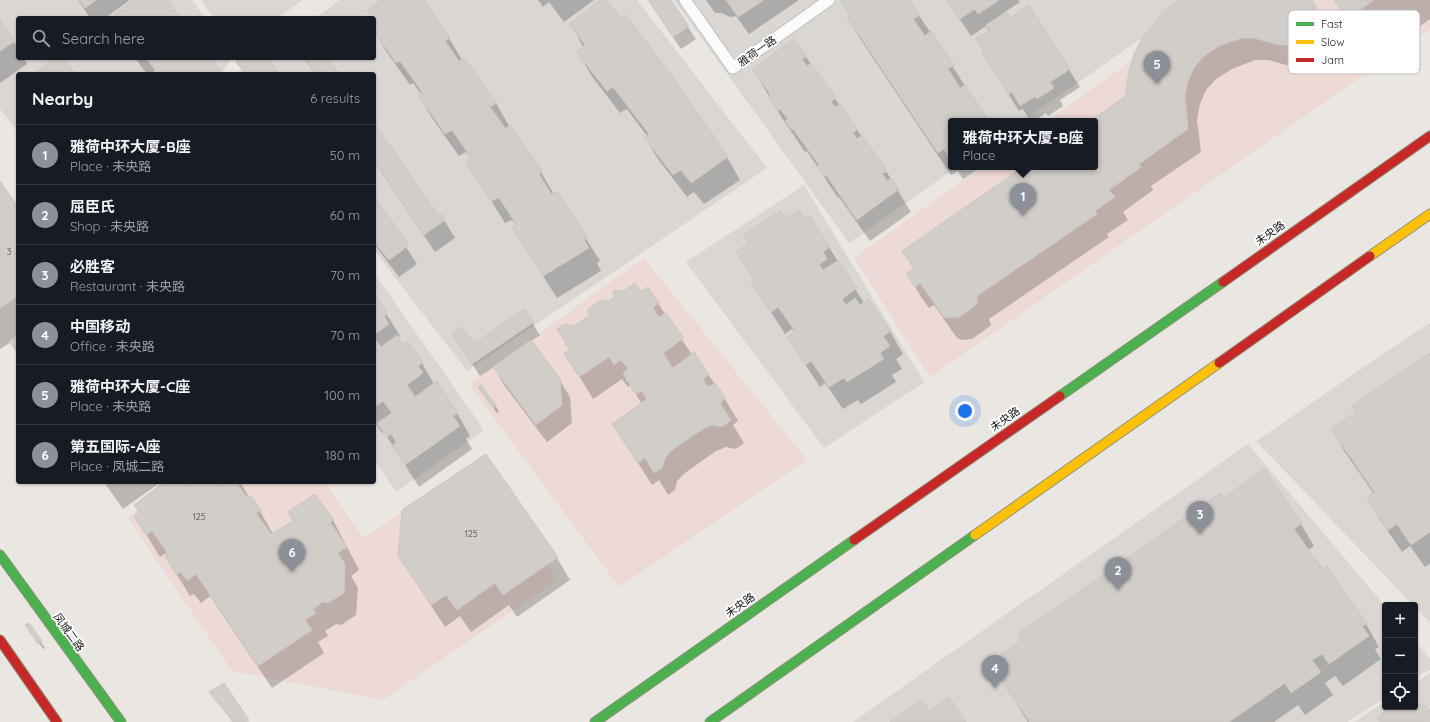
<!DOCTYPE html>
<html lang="en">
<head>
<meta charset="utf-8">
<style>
  body { margin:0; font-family:Quicksand,"Noto Sans SC",sans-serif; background:#242831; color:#f1f3f6 }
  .controls { position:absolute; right:12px; bottom:12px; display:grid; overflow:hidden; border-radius:4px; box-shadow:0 1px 3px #0004 }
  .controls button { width:36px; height:36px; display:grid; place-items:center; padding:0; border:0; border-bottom:1px solid #363941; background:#171b24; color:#f1f3f6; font:20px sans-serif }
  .you { position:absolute; left:965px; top:411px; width:14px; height:14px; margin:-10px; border:3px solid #fff; border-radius:50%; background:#1a73e8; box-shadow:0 0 0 6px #1a73e833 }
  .badge { display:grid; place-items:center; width:26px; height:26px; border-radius:50%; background:#8c9099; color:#fff; font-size:13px; font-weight:700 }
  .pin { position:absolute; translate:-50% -33px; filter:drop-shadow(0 1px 2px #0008) }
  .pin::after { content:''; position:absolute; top:21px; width:14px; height:12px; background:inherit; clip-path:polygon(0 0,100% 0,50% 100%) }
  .popup { position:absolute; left:948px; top:118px; width:150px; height:52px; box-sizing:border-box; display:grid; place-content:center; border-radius:4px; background:#171b24; filter:drop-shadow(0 1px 3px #0005); font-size:13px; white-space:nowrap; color:#9ea1a6 }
  .popup b { font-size:15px; color:#f1f3f6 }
  .popup::after { content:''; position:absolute; left:50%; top:100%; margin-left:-8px; border:8px solid transparent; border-top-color:#171b24 }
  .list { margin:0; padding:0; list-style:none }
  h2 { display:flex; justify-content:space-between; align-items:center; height:52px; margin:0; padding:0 16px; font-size:17px }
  h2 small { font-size:13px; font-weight:400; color:#9ea1a6 }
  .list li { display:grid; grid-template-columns:26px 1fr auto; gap:12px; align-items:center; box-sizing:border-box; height:60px; padding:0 16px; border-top:1px solid #363941 }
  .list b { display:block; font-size:15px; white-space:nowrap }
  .list p { margin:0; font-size:13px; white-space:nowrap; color:#9ea1a6 }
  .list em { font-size:13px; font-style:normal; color:#9ea1a6 }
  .icon { flex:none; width:22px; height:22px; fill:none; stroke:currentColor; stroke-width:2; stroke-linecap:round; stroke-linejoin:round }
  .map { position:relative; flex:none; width:1430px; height:722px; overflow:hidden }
  .search { position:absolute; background:#171b24; box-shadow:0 1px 3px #0004; left:16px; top:16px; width:360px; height:44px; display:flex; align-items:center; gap:10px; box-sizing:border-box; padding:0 14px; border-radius:4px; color:#9ea1a6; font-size:15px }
  .panel { position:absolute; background:#171b24; box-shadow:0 1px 3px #0004; left:16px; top:72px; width:360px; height:412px; border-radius:4px }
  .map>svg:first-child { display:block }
  .residential { fill:#d9d6d4 }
  .commercial { fill:#edd9d6 }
  .shadow { fill:#0003 }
  .building { fill:#d1cdc9; stroke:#cdc8c4 }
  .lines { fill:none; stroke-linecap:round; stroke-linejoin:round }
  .lane-casing { stroke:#c2c1bf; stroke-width:13 }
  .fast-casing { stroke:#92937a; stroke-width:11 }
  .slow-casing { stroke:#92937a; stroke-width:11 }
  .jam-casing { stroke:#92937a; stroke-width:11 }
  .lane { stroke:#fcfbfb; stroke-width:11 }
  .fast { stroke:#4caf50; stroke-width:9 }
  .slow { stroke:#ffc107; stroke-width:9 }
  .jam { stroke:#c62828; stroke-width:9 }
  .labels { text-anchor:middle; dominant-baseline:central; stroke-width:3.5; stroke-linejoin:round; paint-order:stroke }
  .number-label { font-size:9px; fill:#4a4848 }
  .street-label { font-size:11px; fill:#1b1b1b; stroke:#fff }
  .key { fill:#fff; stroke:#bbb; stroke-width:1 }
  .key-label { font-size:11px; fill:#1b1b1b }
</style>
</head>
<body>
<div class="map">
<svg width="1430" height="722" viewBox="0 0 1430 722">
  <rect width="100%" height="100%" fill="#eae7e2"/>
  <g class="residential">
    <polygon points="0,0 192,0 205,18 18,18 18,58 232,58 221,74 18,74 18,132 0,109"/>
    <polygon points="201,0 303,0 277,18 214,18"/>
    <polygon points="340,0 637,0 767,168 467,371 374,250 374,74 239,74 238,72 258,58 374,58 374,18 315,18"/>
    <polygon points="674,0 1196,0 1023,121 951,121 951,167 957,167 849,243"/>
    <polygon points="804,185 924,382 824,448 686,262"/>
    <polygon points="374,273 484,430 396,492 374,460"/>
    <polygon points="1430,322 1430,623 1415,607 1415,605 1413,605 1256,441"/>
    <polygon points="1248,444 1385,606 1385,698 1347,722 853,722"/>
    <polygon points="1415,641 1430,659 1430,669 1415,678"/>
    <polygon points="1430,673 1430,722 1354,722 1385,702 1385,707 1415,707 1415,683"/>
  </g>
  <g class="commercial">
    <polygon points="1217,0 1430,0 1430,29 930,377 854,258 982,167 1095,167 1095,121 1047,121"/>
    <polygon points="644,258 807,460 619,587 469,384"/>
    <polygon points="480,461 557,580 383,700 232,671 128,518 178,482 325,482 363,538"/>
  </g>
  <g class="shadow">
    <polygon points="78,0 130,0 105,18 90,18"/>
    <polygon points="383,0 422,0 449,38 462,60 496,103 509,126 504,129 539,169 554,194 557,192 600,261 597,263 601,271 557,298 513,228 516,225 512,220 505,223 467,162 471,159 466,152 459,156 432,118 419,95 421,94 413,83 410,85 386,51 374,30 377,25 374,20"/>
    <polygon points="538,0 594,0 564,22 549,2 543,7"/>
    <polygon points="602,0 606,0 727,157 740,180 704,204 694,192 687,197 658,159 645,137 647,136 627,109 620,113 591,75 578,53 584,48 571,25"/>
    <polygon points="648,0 670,0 696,39 681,49"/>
    <polygon points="706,0 799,0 749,34 736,16 730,17 722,13 715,13"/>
    <polygon points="843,0 909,0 988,121 951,121 951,167 981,167 963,179 958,171 951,175 861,40 848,18 850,16 841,1"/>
    <polygon points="947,0 1019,0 1020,2 1005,12 1010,19 1029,7 1080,87 1060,100 1063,106 1048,116 1046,113 1034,121 1030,121 1023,109 1019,111 994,71 985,52 989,31 986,26 971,36"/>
    <polygon points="1180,0 1311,0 1339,46 1337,56 1312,72 1306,68 1293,67 1268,60 1255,60 1232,69 1216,79 1206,90 1200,104 1197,120 1201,152 1151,186 1153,190 1123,212 1128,220 1107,234 1109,237 989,319 991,325 989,327 972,339 962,340 957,338 934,305 929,308 921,297 908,274 914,270 903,251 1025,167 1095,167 1095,121 1091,121 1126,97"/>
    <polygon points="1335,0 1430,0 1430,19 1419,27 1412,15 1398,25 1393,18 1360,40"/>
    <polygon points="0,21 18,48 18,58 24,58 27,64 0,83"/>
    <polygon points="806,57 886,171 911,212 870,241 839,197 838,198 832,189 807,151 805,152 782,118 753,69"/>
    <polygon points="135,58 210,58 222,74 147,74"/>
    <polygon points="304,58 327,58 338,74 315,74"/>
    <polygon points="374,125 438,217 441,215 455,238 435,252 374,161"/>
    <polygon points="0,183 18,209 18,354 11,342 0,349"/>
    <polygon points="374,198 417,264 399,277 374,244"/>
    <polygon points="786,220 804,220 829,247 864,303 890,331 903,354 896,359 902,369 892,375 896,382 861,404 858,400 843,409 825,383 820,387 788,338 795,332 792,329 785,334 753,284 755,282 738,252"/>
    <polygon points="648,288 692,355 694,354 725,399 738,421 733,425 744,443 736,449 726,447 716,451 685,473 677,481 675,490 668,495 659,480 652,485 613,424 642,404 630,385 628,387 622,379 593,399 566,354 570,351 558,330 574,327 608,303 641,293"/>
    <polygon points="374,294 400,336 397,338 422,363 434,384 456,411 470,436 466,439 472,449 419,487 384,432 382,433 374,421"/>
    <polygon points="524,310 540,335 531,341 559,379 570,397 572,423 547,442 504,385 494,367 480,376 453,334 473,345"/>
    <polygon points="1430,354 1430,563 1425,567 1410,546 1402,552 1381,521 1368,499 1374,494 1345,452 1332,429 1357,412"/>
    <polygon points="481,386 496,406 499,412 497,413 482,393 479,387"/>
    <polygon points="104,482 161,482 123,509"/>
    <polygon points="164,482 240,482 248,495 245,497 260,511 273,534 294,521 315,496 333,520 359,570 351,576 358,588 356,615 341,625 336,624 325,631 328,636 318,642 324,653 272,688 210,596 201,603 194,594 190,596 166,557 168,556 166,553 160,557 138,521 140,513"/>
    <polygon points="1223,499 1301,524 1314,546 1308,550 1366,624 1379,647 1375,649 1381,659 1343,686 1335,676 1325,683 1333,695 1305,715 1298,705 1274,722 1028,722 994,668"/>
    <polygon points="399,556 557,558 570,580 517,617 509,605 471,632 460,616 445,627"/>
    <polygon points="29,624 45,648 43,649 30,631"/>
  </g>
  <g class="building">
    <polygon points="79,0 96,0 85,8"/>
    <polygon points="134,0 167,0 181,18 116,18 114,15"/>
    <polygon points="381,0 424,0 450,37 445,41 459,61 464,58 497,103 490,107 506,129 511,126 540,168 542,172 539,174 551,194 558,192 588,238 584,240 589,248 543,276 512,228 516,224 499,198 491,201 466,162 471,158 452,130 445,134 418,95 422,92 400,61 396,63 374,31 374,27 377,24 367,10"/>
    <polygon points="600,0 607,0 621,19 626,15 678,84 728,157 691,183 681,170 673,175 644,137 649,134 613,87 607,91 576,52 585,45 569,24"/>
    <polygon points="648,0 671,0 689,26 673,37"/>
    <polygon points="726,0 764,0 738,17"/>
    <polygon points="841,0 910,0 920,15 913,19 925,36 931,31 954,65 948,69 960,88 965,85 987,118 984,120 984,121 951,121 951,156 949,157 944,149 938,153 847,17 850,15 840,1"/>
    <polygon points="947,0 998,0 998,1 978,14 975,9 960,19"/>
    <polygon points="1178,0 1312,0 1326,23 1324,33 1299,50 1292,45 1279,45 1254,38 1242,38 1219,46 1203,57 1194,68 1188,81 1185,96 1188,129 1139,164 1103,112 1125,96 1129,71 1134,54 1142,38 1164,12"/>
    <polygon points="1334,0 1374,0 1346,19"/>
    <polygon points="1029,5 1070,69 1050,82 1054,88 1037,99 1036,96 1020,106 1012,92 1008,94 982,53 984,51 976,38 990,30 986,25 1006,12 1010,18"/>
    <polygon points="0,20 15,41 0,51"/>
    <polygon points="794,39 807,56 802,59 807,66 811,63 836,98 831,102 835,107 840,104 858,129 853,133 857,139 862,135 887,171 882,174 887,181 891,178 899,189 857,220 826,175 824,177 817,166 819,165 793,129 792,130 785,121 788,119 780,109 778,111 768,96 770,94 752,69"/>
    <polygon points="55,58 64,58 75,74 33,74"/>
    <polygon points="146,58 211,58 223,74 151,74 155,70"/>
    <polygon points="240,58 268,58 280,74 246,74 236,62"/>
    <polygon points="305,58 328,58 339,74 316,74"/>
    <polygon points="1103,112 1141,167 1109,190 1115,197 1095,211 1097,214 977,296 978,302 976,305 959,317 948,318 943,316 920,283 915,287 906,274 914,268 902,251 1023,167 1095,167 1095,121 1090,121"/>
    <polygon points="374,123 439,216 441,214 445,220 424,235 374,160"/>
    <polygon points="0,181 18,207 18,296 0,308"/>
    <polygon points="374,196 408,244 408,246 389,260 374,242"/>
    <polygon points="799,210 804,219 810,216 830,247 823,252 827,259 819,265 823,270 839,260 857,288 842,299 846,305 855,298 860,305 868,299 891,331 883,336 890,346 880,353 884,359 847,382 844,378 829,387 811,361 806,365 787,338 795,331 778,307 771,312 751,284 755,280 736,252 748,243 743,236 775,214 780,211 786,218"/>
    <polygon points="635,283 641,291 648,287 659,303 653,308 659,317 666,313 684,338 663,353 673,368 694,352 709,375 703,379 708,387 715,383 726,398 720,403 731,420 722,427 712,425 703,429 672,450 665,458 662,468 654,473 645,458 638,463 612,424 647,399 642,391 636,394 627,381 623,373 628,369 621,360 614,365 609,357 579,377 564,354 570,350 557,329 565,324 574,326 590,315 587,310 601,300 608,301 615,297 612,292 615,290 624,291"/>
    <polygon points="374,293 388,313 384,316 389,324 374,335"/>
    <polygon points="524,309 534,322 472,364 452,333 462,327 474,344"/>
    <polygon points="18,335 18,354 9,341"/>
    <polygon points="397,335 403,344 408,342 423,362 418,366 423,373 407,385 415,397 437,381 458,413 453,416 460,426 405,465 392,446 396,442 391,434 387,437 377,423 392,413 383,401 374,407 374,337 381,347"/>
    <polygon points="531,340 560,379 562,405 536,425 493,367"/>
    <polygon points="1430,353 1430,532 1411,545 1397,524 1388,530 1367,498 1375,493 1331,429 1356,412 1352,406"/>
    <polygon points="481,385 496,405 493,408 478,387"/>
    <polygon points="486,454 558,557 503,595 495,583 457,610 446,595 431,605 398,556 402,510"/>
    <polygon points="1265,469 1302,523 1294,529 1322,569 1327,566 1367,624 1362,626 1369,636 1329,664 1322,654 1312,660 1321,672 1291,693 1285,683 1229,722 1030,722 992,668 1005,659 1001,654 1022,640 1018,634 1220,493 1223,498"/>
    <polygon points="164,482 236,482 247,498 251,496 261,510 256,513 271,534 293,521 288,512 315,494 334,520 330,522 347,547 338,553 345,564 344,593 328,603 323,602 313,609 316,613 305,620 312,630 258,666 196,574 187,581 181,572 176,575 165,556 168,554 152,531 146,535 134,516 139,513 134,505"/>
    <polygon points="193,482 219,482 247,523 188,563 152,510"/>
    <polygon points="303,528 338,579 281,617 246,566"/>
    <polygon points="29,623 42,641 38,644 25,625"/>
    <polygon points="224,683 249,720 246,722 233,722 209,692"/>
    <polygon points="949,697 966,722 890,722 922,700 929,711"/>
    <polygon points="1415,700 1419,706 1423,703 1430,712 1430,722 1380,722 1377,717 1391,707 1415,707"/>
  </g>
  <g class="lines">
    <g class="lane-casing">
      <polyline id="lane" points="685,0 733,68 829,0"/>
    </g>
    <g class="fast-casing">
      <g id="fast">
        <polyline points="1060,396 1223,282"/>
        <polyline points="0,555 121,722"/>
        <polyline points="595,722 854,540"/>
        <polyline points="710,722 975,535"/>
      </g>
    </g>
    <g class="slow-casing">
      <g id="slow">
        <polyline points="1370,256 1430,214"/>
        <polyline points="975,535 1219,363"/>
      </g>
    </g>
    <g class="jam-casing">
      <g id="jam">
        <polyline points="1223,282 1430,136"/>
        <polyline points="1219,363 1370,256"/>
        <polyline points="854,540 1060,396"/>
        <polyline points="0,640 57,722"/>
      </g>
    </g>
    <use href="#lane" class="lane"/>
    <use href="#fast" class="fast"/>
    <use href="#slow" class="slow"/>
    <use href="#jam" class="jam"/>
  </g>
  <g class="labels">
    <g class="number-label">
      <text x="9" y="251">3</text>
      <text x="199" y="516">125</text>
      <text x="471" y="533">125</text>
    </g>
    <g class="street-label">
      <text transform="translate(757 51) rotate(-35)">雅荷一路</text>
      <text transform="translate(1270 233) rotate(-35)">未央路</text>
      <text transform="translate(1005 419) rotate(-35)">未央路</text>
      <text transform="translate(740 605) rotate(-35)">未央路</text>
      <text transform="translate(69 632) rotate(54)">凤城二路</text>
    </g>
  </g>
  <rect x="1288" y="10" width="132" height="64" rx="6" class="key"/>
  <rect x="1296" y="22" width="18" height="4" fill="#4caf50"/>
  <rect x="1296" y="40" width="18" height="4" fill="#ffc107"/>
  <rect x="1296" y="58" width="18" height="4" fill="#c62828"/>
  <g class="key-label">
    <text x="1321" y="28">Fast</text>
    <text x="1321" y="46">Slow</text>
    <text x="1321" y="64">Jam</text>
  </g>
</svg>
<div class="controls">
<button>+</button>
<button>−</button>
<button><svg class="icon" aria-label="locate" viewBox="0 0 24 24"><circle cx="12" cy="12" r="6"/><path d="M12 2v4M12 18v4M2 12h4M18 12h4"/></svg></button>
</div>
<div class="you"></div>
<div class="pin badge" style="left:1023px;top:216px">1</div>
<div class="popup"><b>雅荷中环大厦-B座</b>Place</div>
<div class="pin badge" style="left:1118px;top:590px">2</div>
<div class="pin badge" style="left:1200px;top:534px">3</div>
<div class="pin badge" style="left:995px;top:688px">4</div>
<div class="pin badge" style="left:1157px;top:84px">5</div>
<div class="pin badge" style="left:292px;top:572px">6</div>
<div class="search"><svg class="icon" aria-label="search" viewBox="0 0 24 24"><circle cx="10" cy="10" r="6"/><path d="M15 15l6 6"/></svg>Search here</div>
<section class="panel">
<h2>Nearby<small>6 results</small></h2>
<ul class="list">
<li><span class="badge">1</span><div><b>雅荷中环大厦-B座</b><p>Place · 未央路</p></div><em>50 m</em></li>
<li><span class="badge">2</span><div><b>屈臣氏</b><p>Shop · 未央路</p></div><em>60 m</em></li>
<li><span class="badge">3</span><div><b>必胜客</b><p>Restaurant · 未央路</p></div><em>70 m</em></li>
<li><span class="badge">4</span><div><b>中国移动</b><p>Office · 未央路</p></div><em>70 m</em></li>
<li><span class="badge">5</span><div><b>雅荷中环大厦-C座</b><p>Place · 未央路</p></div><em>100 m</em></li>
<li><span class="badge">6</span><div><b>第五国际-A座</b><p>Place · 凤城二路</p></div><em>180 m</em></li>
</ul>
</section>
</div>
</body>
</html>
